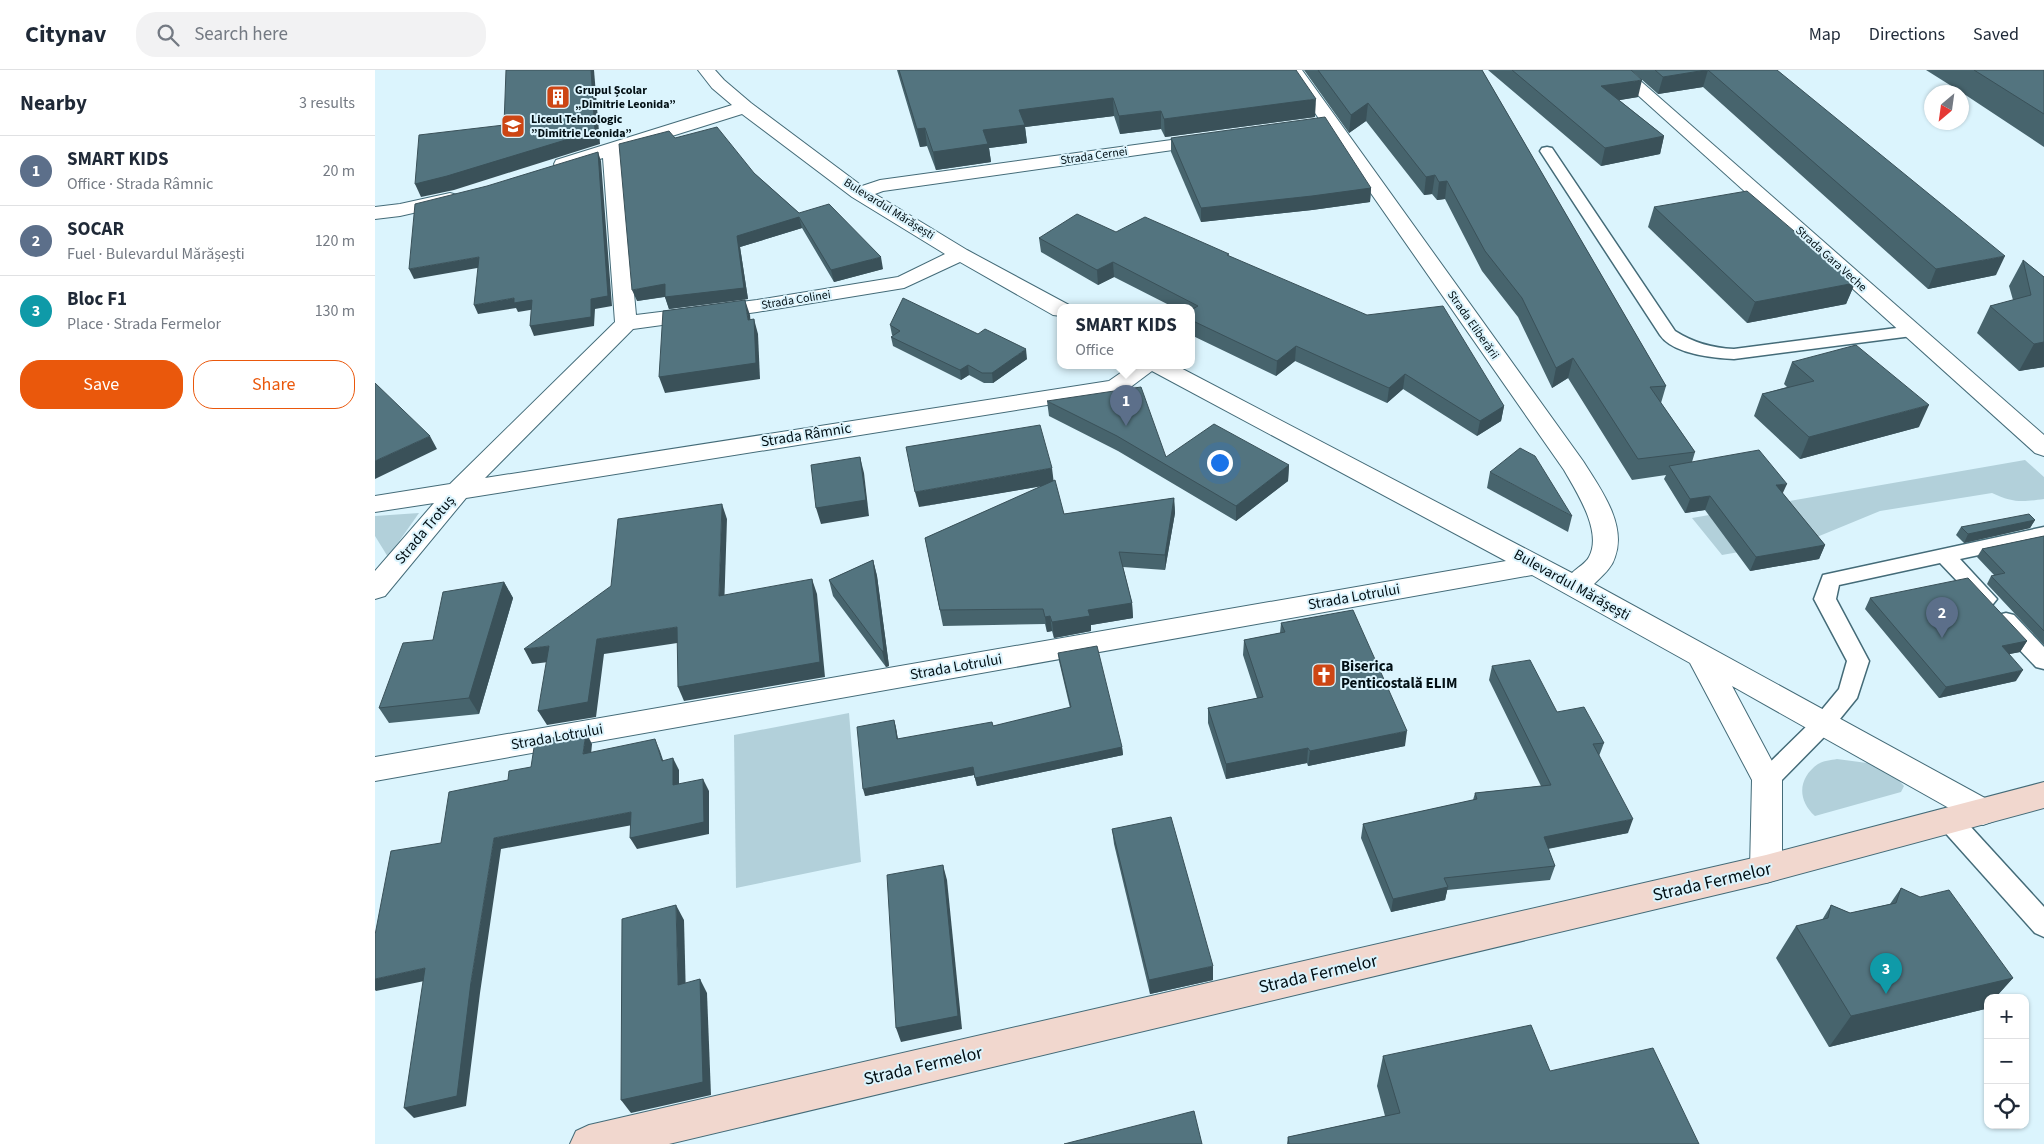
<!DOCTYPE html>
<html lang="en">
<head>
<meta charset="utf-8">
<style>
  body { margin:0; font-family:"Source Sans 3",sans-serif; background:#f2f2f3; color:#1f2937 }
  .controls { position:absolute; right:15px; bottom:15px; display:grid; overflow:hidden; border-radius:10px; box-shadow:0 1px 4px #0004 }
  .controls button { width:45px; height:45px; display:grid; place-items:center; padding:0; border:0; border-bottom:1px solid #e0e1e3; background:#fff; color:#1f2937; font:25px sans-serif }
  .compass { position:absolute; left:1549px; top:15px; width:45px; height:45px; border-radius:50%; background:#fff; box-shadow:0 1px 4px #0004; rotate:209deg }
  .you { position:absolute; left:844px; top:392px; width:18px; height:18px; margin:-12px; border:4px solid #fff; border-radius:50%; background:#1a73e8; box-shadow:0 0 0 8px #1a73e833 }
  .badge { display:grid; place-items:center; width:32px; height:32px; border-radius:50%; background:#ea580c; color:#fff; font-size:16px; font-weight:700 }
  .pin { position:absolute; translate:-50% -41px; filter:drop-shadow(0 1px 2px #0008) }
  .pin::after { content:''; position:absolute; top:26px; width:18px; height:15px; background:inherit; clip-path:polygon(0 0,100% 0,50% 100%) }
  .popup { position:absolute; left:682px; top:234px; width:138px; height:65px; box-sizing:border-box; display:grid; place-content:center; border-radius:10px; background:#fff; filter:drop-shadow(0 1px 4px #0005); font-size:16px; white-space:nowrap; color:#747a83 }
  .popup b { font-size:19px; color:#1f2937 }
  .popup::after { content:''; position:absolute; left:50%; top:100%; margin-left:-10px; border:10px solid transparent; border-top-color:#fff }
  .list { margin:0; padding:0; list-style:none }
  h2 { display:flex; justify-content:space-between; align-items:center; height:65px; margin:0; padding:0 20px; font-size:21px }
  h2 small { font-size:16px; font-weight:400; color:#747a83 }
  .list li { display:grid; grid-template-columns:32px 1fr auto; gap:15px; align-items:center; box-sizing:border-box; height:70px; padding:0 20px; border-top:1px solid #e0e1e3 }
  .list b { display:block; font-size:19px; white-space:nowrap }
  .list p { margin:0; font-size:16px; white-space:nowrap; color:#747a83 }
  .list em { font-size:16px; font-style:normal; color:#747a83 }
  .actions { display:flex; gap:10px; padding:15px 20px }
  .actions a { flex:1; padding:11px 0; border:1px solid #ea580c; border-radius:20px; text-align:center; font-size:18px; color:#ea580c }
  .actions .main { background:#ea580c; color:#fff }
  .icon { flex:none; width:28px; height:28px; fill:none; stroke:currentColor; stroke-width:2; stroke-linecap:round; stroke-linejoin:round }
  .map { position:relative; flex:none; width:1669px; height:1074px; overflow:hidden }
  header { display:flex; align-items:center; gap:30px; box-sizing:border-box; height:70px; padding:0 25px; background:#fff; border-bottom:1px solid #e0e1e3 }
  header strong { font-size:24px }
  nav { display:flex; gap:28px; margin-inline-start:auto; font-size:18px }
  .search { width:350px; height:45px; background:#f2f2f3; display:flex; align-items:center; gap:12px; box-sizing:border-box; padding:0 18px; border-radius:20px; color:#747a83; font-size:19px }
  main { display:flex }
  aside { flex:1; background:#fff }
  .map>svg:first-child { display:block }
  .green { fill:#b2d0da }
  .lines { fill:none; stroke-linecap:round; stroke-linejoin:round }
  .lane-casing { stroke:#446b78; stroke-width:3 }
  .street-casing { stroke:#446b78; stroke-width:2 }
  .secondary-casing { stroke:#446b78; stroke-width:2 }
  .lane { fill:#fff; fill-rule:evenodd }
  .street { fill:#fff; fill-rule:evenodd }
  .secondary { fill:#f1d7ce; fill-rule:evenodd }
  .wall { fill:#47646d }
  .shaded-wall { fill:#3a5159 }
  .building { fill:#53747f; stroke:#3a5159 }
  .labels { text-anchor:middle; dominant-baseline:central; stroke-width:4; stroke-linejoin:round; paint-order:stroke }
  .far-poi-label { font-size:12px; font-weight:bold; fill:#020f14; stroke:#dbf4fd; text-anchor:start }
  .far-street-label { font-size:12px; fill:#020f14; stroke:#dbf4fd }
  .street-label { font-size:15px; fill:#020f14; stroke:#dbf4fd }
  .poi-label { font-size:15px; font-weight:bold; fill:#020f14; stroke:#dbf4fd; text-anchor:start }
  .near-street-label { font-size:18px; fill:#020f14; stroke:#dbf4fd }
</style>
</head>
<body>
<header>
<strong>Citynav</strong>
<div class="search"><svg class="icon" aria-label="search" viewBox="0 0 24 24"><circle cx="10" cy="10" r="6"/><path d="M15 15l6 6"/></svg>Search here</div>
<nav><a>Map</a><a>Directions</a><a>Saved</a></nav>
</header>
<main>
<aside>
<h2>Nearby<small>3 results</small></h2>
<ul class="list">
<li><span class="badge" style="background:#5c6f8a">1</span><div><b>SMART KIDS</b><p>Office · Strada Râmnic</p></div><em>20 m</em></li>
<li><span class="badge" style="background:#5c6f8a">2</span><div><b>SOCAR</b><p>Fuel · Bulevardul Mărășești</p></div><em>120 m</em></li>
<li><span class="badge" style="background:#0f9aa8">3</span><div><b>Bloc F1</b><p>Place · Strada Fermelor</p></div><em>130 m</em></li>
</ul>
<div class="actions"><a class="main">Save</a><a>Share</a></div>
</aside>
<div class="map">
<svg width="1669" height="1074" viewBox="0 0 1669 1074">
  <rect width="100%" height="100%" fill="#dbf4fd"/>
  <g class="green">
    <path d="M1650,390L1669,407V429C1647,432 1638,433 1617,423L1505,441L1437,469L1347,485L1317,448Z"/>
    <polygon points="44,443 13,487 0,466 0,446"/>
    <polygon points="474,643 486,792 361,818 359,665"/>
    <path d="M1462,689L1492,693L1516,702L1529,716L1526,722L1440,746C1422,730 1423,708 1443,694C1448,691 1456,690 1462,689Z"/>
  </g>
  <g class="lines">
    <g class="lane-casing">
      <g id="lane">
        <path d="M1172,77L1177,78L1300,261C1319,273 1337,278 1359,279L1537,256L1543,257L1546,261L1543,265L1537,266L1359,289C1338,288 1298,284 1285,265L1165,81L1167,78Z"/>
        <polygon points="1669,457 1669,471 1585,489 1622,529 1618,534 1611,537 1604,534 1565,493 1464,515 1461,529 1494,591 1482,628 1456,660 1400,717 1392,720 1384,717 1380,710 1384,703 1440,648 1464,619 1472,591 1439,529 1448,505"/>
        <polygon points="1631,543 1639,545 1669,577 1669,599 1661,597 1623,557 1620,551 1623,545"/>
        <polygon points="1575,741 1584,744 1669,837 1669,867 1660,863 1566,758 1563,751 1566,744"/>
      </g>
    </g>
    <g class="street-casing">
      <g id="street">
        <path d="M323,0H340L349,10L376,33L487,116L505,110L833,65L839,66L842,70L839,74L833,75L508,121L500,124L592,180L694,235L695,237H686V246L678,245L585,192L529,218L382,242L258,259L110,408L734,311L757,295H800L1197,503C1202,498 1211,493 1214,487C1228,462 1201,421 1189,400L910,0H927L1208,391C1225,418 1252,454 1240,487C1237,498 1227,506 1219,514L1619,733L1624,742L1619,751L1608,755L1597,751L1357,616L1407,710V799L1403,809L1391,813L1379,809L1375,799L1377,710L1315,593L1157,505L0,711V687L1131,491L777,301L749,322L741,324L91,428L10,526L0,529V501L59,433L0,442V426L75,414L240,252L228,88L188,100L181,98L179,94L181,90L357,35L337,18ZM367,44L477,127L570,184L523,207L382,230L261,245L246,82Z"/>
        <polygon points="1235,0 1253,0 1669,365 1669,386 1660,383"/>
        <polygon points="75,123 82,125 85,129 82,133 25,146 0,149 0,137 25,134"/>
      </g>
    </g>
    <g class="secondary-casing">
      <polygon id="secondary" points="1669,712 1669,738 1391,813 294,1074 195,1074 201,1061 214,1055 1391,785"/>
    </g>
    <use href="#lane" class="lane"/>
    <use href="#street" class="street"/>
    <use href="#secondary" class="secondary"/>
  </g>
  <g class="wall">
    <polygon points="522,0 921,0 940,47 790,67 786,59 745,64 739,46 650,57 652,73 614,78 616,92 561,100 552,76 545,77"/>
    <polygon points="929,0 1107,0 1291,316 1286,333 1320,382 1317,392 1408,424 1450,475 1444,489 1375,501 1330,440 1310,443 1289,409 1291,405 1257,410 1193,308 1177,318 1143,247 1107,201 1070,129 1062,130 1057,124 1049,125 991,51 974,63"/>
    <polygon points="1113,0 1256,0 1263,27 1244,30 1289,66 1285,84 1226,96"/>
    <polygon points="1256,0 1402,0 1621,205 1553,219 1328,17 1283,24"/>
    <polygon points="1551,0 1669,0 1669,77 1586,22"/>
    <polygon points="300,68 379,103 424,143 508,199 459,212 427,158 365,177 373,229 294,239 290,227 262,231"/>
    <polygon points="796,68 996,118 995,132 937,140 826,152 796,82"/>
    <polygon points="1279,137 1480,213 1471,234 1372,253 1273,157"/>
    <polygon points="741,162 854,186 1129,336 1126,351 1102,366 1028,319 1012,333 920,291 901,306 816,265 816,237 798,237 739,207 723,215 666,182 664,168"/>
    <polygon points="1648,190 1669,207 1669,297 1644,301 1602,263 1615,236 1638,230 1634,216"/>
    <polygon points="515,255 652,289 618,313 609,313 594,305 586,310 518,276 516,267 518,266 517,265"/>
    <polygon points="1417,292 1544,357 1425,389 1379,346 1387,324 1412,317 1409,314"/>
    <polygon points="672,331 791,387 914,395 913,411 861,451 743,381 674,346"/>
    <polygon points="1115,402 1197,446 1193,462 1112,418"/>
    <polygon points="678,411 689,444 799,428 800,443 790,500 748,497 757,533 758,548 716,555 716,561 679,568 677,561 672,562 670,554 568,556 550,468 667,416 544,437"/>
    <polygon points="1660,450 1655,458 1589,473 1581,465 1586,457"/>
    <polygon points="1669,466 1669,575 1612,514 1616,506 1619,505 1602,487 1607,479"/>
    <polygon points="498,490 502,506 514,596 511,597 458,526 454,510"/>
    <polygon points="129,512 138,528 104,644 14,653 4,638 58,570"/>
    <polygon points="1495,528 1652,571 1645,582 1634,584 1641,611 1564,628 1490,539"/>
    <polygon points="906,553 1030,676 933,696 932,693 851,709 833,653 833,638 882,628 868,585 869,570 905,563"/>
    <polygon points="683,583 747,677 748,685 602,716 599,705 490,726 519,650 521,658 523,669 618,656 695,638 684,591"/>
    <polygon points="1117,596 1182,642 1229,673 1224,686 1253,763 1173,779 1180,796 1175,810 1072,820 1070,830 1016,842 986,768 988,754 1098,730 1100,723 1166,716 1114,610"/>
    <polygon points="737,759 838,910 775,924 739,774"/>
    <polygon points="1526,818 1638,908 1620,928 1613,928 1613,937 1610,939 1454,977 1401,888 1421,856 1447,850 1456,835 1475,843 1515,834"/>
    <polygon points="1008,986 1175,1001 1324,1074 912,1074 913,1067 1010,1046 1002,1016"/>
  </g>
  <g class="shaded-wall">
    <polygon points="216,0 219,0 225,74 79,120 46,127 40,114"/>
    <polygon points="1333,0 1328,17 1283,24 1288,7"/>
    <polygon points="1267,10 1263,27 1222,34 1226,16"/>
    <polygon points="738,28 739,46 650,57 652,73 614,78 616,92 561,100 558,82 608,60 644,40"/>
    <polygon points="941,29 940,47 790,67 789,49"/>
    <polygon points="993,33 991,51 974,63 976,45"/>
    <polygon points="786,41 786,59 745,64 744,46"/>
    <polygon points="550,58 552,76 545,77 542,59"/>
    <polygon points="1289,66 1285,84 1226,96 1230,78"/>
    <polygon points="223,82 226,91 237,236 220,239 219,256 159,266 155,256 216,229"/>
    <polygon points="1060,105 1057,124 1049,125 1051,107"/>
    <polygon points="1072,111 1070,129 1062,130 1064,112"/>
    <polygon points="996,118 995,132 937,140 826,152 826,138"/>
    <polygon points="424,147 427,158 365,177 373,229 294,239 290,227 362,166"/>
    <polygon points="1630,186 1621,205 1553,219 1561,199"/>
    <polygon points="104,187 108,197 39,209 34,199"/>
    <polygon points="506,187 508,199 459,212 456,200"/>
    <polygon points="738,192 739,207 723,215 722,200"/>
    <polygon points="1480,213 1471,234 1372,253 1380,232"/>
    <polygon points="290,214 294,226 262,231 257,220"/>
    <polygon points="139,228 157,230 161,239 143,242 141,238 103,244 99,235"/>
    <polygon points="370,230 375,245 377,265 373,250"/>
    <polygon points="379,249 383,264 385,309 290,323 284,307"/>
    <polygon points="1669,272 1669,297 1644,301 1659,274"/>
    <polygon points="921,276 920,291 901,306 902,291"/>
    <polygon points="651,279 652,289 618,313 617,303"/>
    <polygon points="1198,288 1193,308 1177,318 1181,298"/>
    <polygon points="593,295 594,305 586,310 585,300"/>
    <polygon points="1030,304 1028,319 1012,333 1014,318"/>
    <polygon points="1554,335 1544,357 1425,389 1434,367"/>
    <polygon points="1129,336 1126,351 1102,366 1105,351"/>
    <polygon points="55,366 62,379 0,409 0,391"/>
    <polygon points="485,387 489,403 494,446 446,454 441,438"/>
    <polygon points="914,395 913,411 861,451 861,436"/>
    <polygon points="677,398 679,414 544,437 540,422"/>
    <polygon points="1412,414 1406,427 1401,415"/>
    <polygon points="1335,426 1330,440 1310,443 1315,429"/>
    <polygon points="799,428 800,443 790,500 790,485"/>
    <polygon points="347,434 352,449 349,541 344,526"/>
    <polygon points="1660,450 1655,458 1589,473 1593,464"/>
    <polygon points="1450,475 1444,489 1375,501 1381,487"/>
    <polygon points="498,490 502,506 514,596 511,597 507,581"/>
    <polygon points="437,509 442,524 450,607 309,631 303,617"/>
    <polygon points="129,512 138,528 104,644 94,628"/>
    <polygon points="757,533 758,548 716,555 716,561 679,568 677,552 713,540"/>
    <polygon points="675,546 677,561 672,562 670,547"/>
    <polygon points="302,557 309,572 229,584 221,647 172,655 163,641 222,569"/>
    <polygon points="1652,571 1645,582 1620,587 1627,576"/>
    <polygon points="174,576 182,591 157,594 149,579"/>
    <polygon points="1648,600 1641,611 1564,628 1571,617"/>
    <polygon points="519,650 521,658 524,677 522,669"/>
    <polygon points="1032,661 1030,676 933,696 935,681"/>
    <polygon points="211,662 217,674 215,696 208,684"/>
    <polygon points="280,669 285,681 292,702 287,691"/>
    <polygon points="747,677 748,685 602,716 600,708"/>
    <polygon points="933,678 932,693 851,709 851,694"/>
    <polygon points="298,688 304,700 304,726 298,715"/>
    <polygon points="598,697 599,705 490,726 488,719"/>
    <polygon points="328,709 334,721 334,764 262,779 255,768"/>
    <polygon points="256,742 263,754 126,779 105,923 91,1036 39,1048 29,1038 96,912 119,768"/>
    <polygon points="1258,749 1253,763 1165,780 1169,767"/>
    <polygon points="568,795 572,810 587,959 526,972 521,958"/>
    <polygon points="1073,817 1070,830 1016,842 1018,829"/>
    <polygon points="301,835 309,850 311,929 303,915"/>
    <polygon points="838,896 838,910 775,924 774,910"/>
    <polygon points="50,898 59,909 1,921 0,920 0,909"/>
    <polygon points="1638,908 1620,928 1613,928 1613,937 1610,939 1454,977 1476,946"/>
    <polygon points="325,909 332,923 336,1025 256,1043 246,1030"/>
  </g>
  <g class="building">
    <polygon points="131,0 216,0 220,61 72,106 40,114 44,65 129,55"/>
    <polygon points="524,0 921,0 941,29 789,49 786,41 744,46 738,28 644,40 650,55 608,60 613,74 558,82 550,58 542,59"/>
    <polygon points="943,0 1107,0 1291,316 1275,317 1320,382 1263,389 1198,288 1181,298 1147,228 1110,181 1072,111 1064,112 1060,105 1051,107 993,33 976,45"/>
    <polygon points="1137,0 1256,0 1267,10 1226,16 1289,66 1230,78"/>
    <polygon points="1280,0 1331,0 1288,7"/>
    <polygon points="1333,0 1402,0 1630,186 1561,199"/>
    <polygon points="1599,0 1669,0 1669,44"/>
    <polygon points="950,47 996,118 937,126 826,138 796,68"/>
    <polygon points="342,57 379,103 424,143 454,134 506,187 456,200 424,147 362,166 369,218 290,227 290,214 257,220 244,74 294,61 300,68"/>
    <polygon points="223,82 233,226 216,229 216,247 155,256 157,230 139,233 139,228 99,235 104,187 34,199 40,134 112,116"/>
    <polygon points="1372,121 1480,213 1380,232 1279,137"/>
    <polygon points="702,144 741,162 770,147 854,184 852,185 992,245 1068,236 1129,336 1105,351 1030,304 1014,318 921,276 902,291 816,250 816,240 823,236 738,192 722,200 664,168"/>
    <polygon points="1648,190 1669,207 1669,272 1659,274 1615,236 1656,225"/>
    <polygon points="528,228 603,264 610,259 651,279 617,303 607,303 593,295 585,300 516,267 525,261 515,255"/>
    <polygon points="370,230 373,250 379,249 381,293 284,307 288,241"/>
    <polygon points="1481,275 1554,335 1434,367 1387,324 1439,311 1417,292"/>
    <polygon points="0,313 55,366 0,391"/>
    <polygon points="766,317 791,387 839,354 914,395 861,436 742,366 672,331"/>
    <polygon points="665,355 677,398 540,422 531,377"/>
    <polygon points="1145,378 1160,386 1197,446 1115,402"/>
    <polygon points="1384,380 1412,414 1401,415 1450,475 1381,487 1335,426 1315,429 1294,396"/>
    <polygon points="485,387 491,430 441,438 436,395"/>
    <polygon points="680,410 689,444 799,428 790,485 744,482 757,533 713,540 715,546 677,552 675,546 670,547 668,539 565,540 550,468"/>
    <polygon points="347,434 344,526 437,509 445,592 303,617 302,557 222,569 213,632 163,641 174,576 149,579 236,516 243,449"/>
    <polygon points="1654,444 1660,450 1593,464 1586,457"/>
    <polygon points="1669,466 1669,561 1616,506 1630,503 1607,479"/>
    <polygon points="498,490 509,581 507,581 454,510"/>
    <polygon points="1593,508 1652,571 1627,576 1648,600 1571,617 1495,528"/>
    <polygon points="129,512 94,628 4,638 28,573 58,570 68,522"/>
    <polygon points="978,540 1032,661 935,681 933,678 851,694 833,638 888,627 869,570 910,562 906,553"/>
    <polygon points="722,576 747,677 600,708 598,697 488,719 482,657 519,650 522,669 617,652 618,656 696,637 683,583"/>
    <polygon points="1155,590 1182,642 1209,637 1229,673 1218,674 1258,749 1169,767 1180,796 1069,808 1073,817 1018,829 988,754 1102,729 1100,723 1176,715 1117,596"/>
    <polygon points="211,662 208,684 280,669 287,691 298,688 298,715 328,709 329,752 255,768 256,742 119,768 96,912 82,1026 29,1038 50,898 0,909 0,865 16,781 66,773 74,722 133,710 134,701 156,697 160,671"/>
    <polygon points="796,747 838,896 774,910 737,759"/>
    <polygon points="568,795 583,946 521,958 512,805"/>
    <polygon points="1526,818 1545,827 1574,820 1638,908 1476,946 1421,856 1453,848 1456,835 1475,843 1521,833"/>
    <polygon points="301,835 303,915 325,909 328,1012 246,1030 247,849"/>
    <polygon points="1156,955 1175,1001 1278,978 1324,1074 914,1074 913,1067 1025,1043 1008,986"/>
    <polygon points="819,1041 827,1074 689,1074"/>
  </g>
  <defs>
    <g id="building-square" transform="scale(1.25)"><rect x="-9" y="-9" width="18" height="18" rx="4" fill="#cd4614" stroke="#dbf4fd"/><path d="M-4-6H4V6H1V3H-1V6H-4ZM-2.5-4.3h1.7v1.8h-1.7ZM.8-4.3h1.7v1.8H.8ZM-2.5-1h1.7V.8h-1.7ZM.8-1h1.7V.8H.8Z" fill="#fff"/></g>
    <g id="school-square" transform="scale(1.25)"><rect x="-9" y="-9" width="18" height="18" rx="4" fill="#cd4614" stroke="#dbf4fd"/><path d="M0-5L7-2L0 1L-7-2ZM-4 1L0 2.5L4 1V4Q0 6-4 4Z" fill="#fff"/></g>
    <g id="church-square" transform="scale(1.25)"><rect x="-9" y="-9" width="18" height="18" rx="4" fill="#cd4614" stroke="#dbf4fd"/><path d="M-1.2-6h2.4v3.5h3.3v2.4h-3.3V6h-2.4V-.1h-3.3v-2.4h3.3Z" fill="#fff"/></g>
  </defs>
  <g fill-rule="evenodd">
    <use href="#building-square" x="183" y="27"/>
    <use href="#school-square" x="138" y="56"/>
    <use href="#church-square" x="949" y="605"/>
  </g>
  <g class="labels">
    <g class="far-poi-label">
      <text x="200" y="20">Grupul Școlar<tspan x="200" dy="14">„Dimitrie Leonida”</tspan></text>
      <text x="156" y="49">Liceul Tehnologic<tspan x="156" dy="14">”Dimitrie Leonida”</tspan></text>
    </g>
    <g class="far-street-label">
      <text transform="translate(719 86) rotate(-8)">Strada Cernei</text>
      <text transform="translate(514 139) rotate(32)">Bulevardul Mărășești</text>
      <text transform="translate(1456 189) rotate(42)">Strada Gara Veche</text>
      <text transform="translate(421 230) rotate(-9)">Strada Colinei</text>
      <text transform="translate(1098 255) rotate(55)">Strada Eliberării</text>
    </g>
    <g class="street-label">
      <text transform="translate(431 365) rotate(-9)">Strada Râmnic</text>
      <text transform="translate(50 460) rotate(-50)">Strada Trotuș</text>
      <text transform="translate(1197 515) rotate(29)">Bulevardul Mărășești</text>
      <text transform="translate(979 527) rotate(-10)">Strada Lotrului</text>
      <text transform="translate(581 597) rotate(-10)">Strada Lotrului</text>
      <text transform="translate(182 667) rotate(-10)">Strada Lotrului</text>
    </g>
    <g class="poi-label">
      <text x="966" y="596">Biserica<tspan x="966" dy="17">Penticostală ELIM</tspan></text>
    </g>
    <g class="near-street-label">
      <text transform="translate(1337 812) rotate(-13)">Strada Fermelor</text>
      <text transform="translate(943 904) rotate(-13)">Strada Fermelor</text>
      <text transform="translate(548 996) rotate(-13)">Strada Fermelor</text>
    </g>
  </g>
</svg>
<div class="controls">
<button>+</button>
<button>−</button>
<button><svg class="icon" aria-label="locate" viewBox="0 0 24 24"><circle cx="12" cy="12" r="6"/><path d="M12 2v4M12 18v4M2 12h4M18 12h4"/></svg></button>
</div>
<svg class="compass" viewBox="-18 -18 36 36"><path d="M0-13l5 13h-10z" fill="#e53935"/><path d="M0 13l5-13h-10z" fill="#747a83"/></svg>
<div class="you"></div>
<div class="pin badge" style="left:751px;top:356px;background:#5c6f8a">1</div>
<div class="popup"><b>SMART KIDS</b>Office</div>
<div class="pin badge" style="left:1567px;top:568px;background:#5c6f8a">2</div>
<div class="pin badge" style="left:1511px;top:924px;background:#0f9aa8">3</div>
</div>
</main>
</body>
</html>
